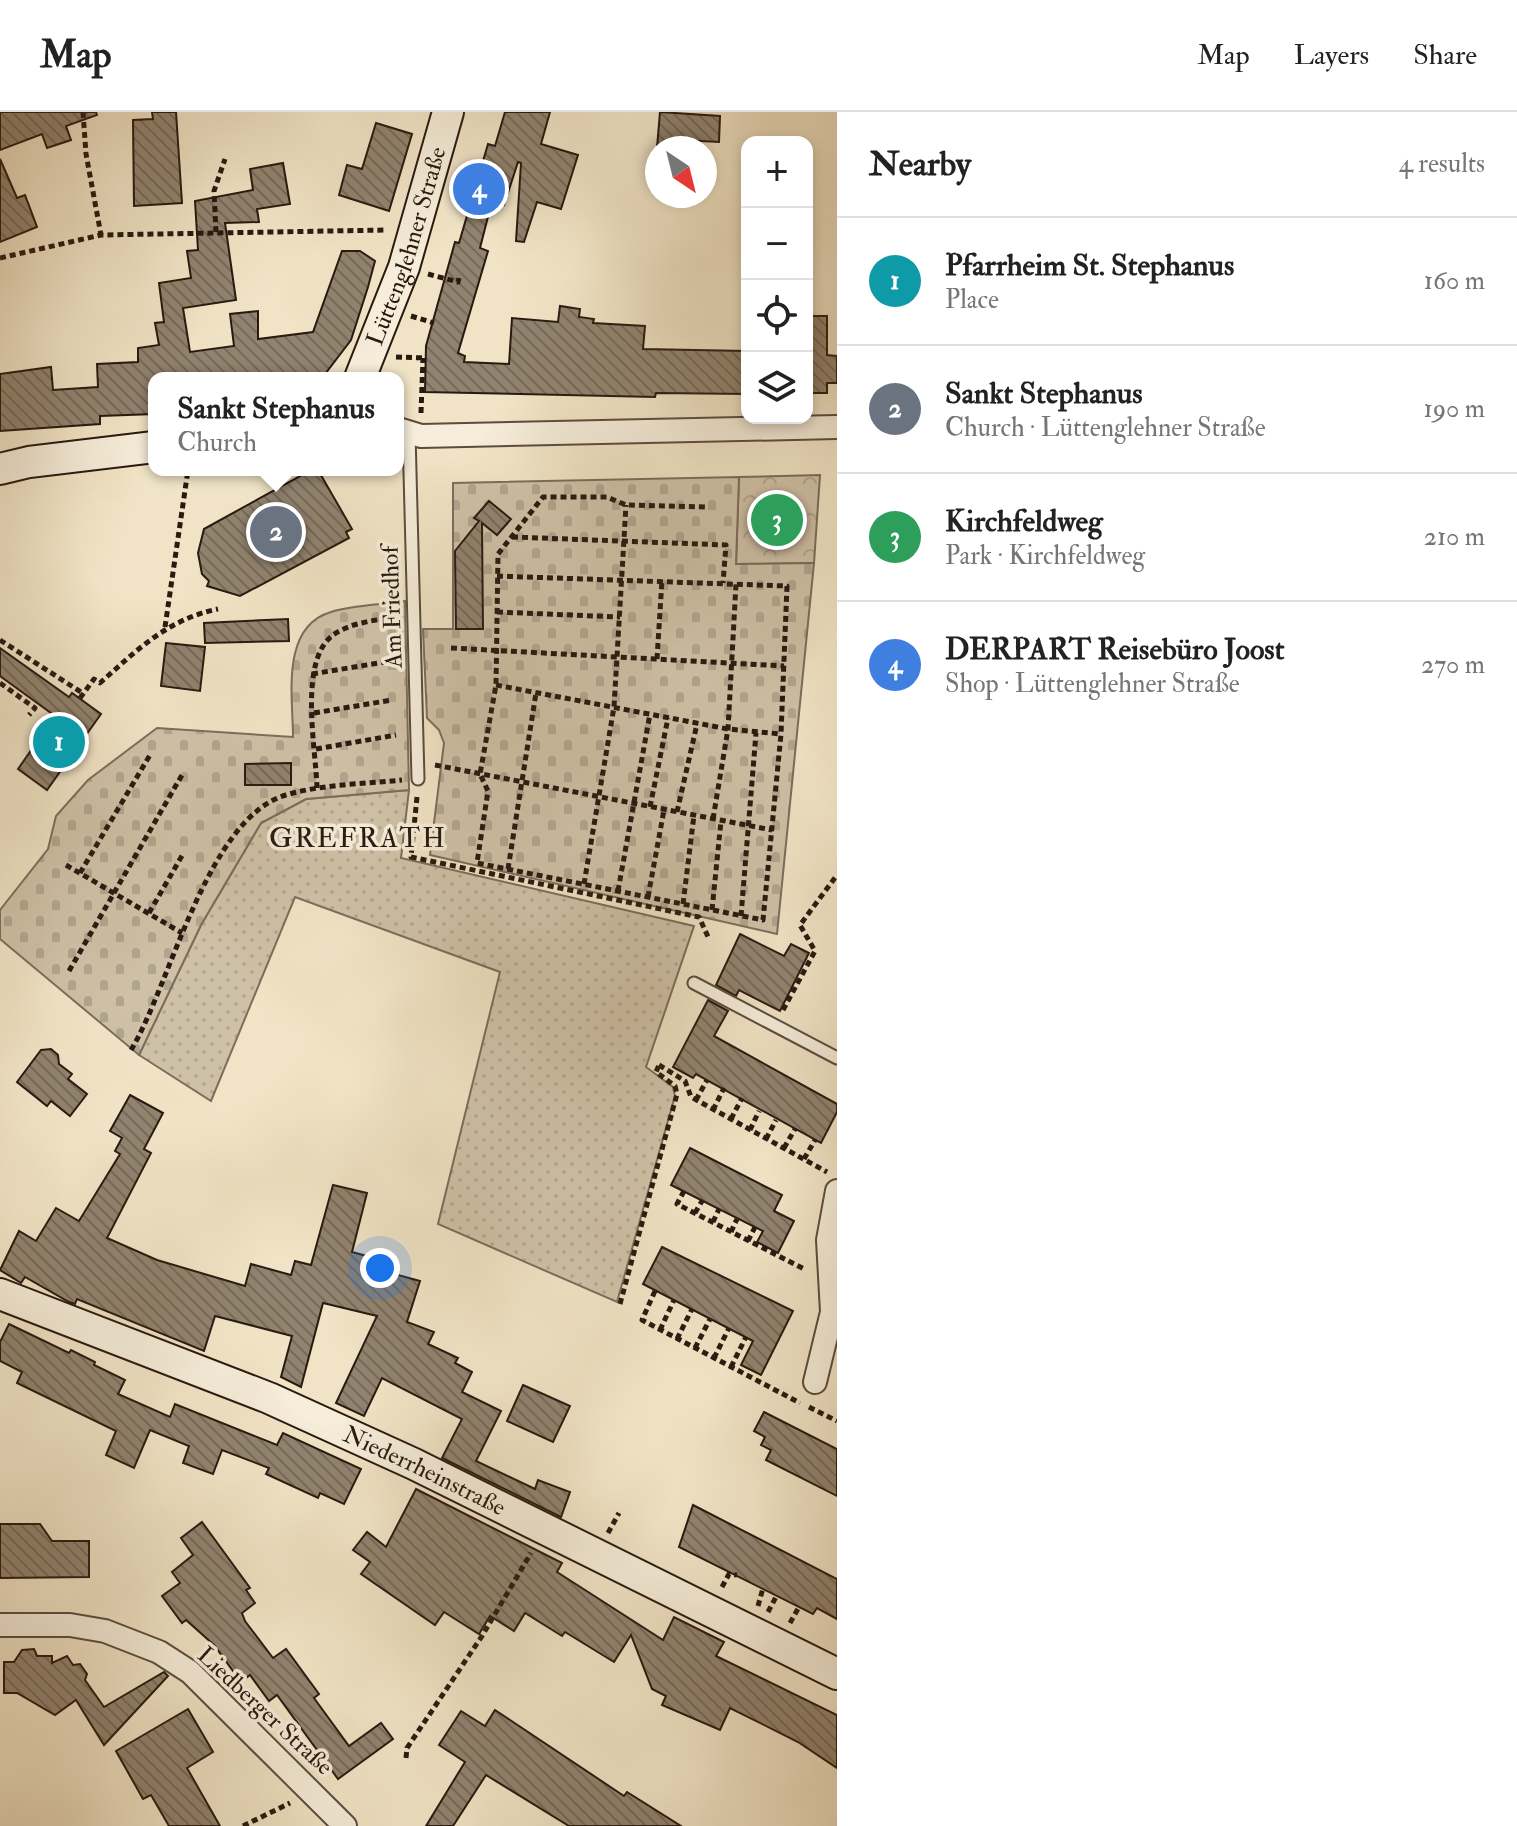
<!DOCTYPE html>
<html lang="en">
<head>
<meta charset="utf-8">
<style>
  body { margin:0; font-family:"IM FELL Double Pica",serif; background:#f6f6f6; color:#222 }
  .controls { position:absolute; right:24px; top:24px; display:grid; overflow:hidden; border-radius:16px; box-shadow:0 4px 12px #0003 }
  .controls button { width:72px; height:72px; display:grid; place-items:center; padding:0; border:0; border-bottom:2px solid #e0e0e0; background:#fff; color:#222; font:40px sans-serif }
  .compass { position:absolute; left:645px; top:24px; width:72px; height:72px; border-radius:50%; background:#fff; box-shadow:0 4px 12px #0003; rotate:145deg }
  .you { position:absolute; left:380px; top:1156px; width:28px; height:28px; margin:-20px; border:6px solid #fff; border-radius:50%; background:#1a73e8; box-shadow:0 0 0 12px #1a73e833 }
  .badge { display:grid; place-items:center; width:52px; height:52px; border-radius:50%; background:#ea580c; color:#fff; font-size:26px; font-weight:700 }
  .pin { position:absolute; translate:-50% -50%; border:4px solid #fff; box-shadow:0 2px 8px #0006 }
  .popup { position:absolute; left:148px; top:260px; width:256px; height:104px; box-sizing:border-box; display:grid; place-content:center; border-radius:16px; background:#fff; filter:drop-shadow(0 2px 6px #0005); font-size:26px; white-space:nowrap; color:#767676 }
  .popup b { font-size:30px; color:#222 }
  .popup::after { content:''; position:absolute; left:50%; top:100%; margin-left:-16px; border:16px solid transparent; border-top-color:#fff }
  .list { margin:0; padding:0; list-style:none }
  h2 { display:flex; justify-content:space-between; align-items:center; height:104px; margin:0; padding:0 32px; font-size:34px }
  h2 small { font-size:26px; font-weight:400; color:#767676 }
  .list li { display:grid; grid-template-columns:52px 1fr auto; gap:24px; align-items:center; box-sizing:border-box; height:128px; padding:0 32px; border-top:2px solid #e0e0e0 }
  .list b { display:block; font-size:30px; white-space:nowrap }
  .list p { margin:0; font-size:26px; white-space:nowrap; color:#767676 }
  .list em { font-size:26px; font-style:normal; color:#767676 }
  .icon { flex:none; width:44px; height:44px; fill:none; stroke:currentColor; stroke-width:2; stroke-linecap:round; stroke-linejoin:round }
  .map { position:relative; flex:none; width:837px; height:1714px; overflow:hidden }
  header { display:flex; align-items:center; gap:48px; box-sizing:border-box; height:112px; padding:0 40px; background:#fff; border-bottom:2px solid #e0e0e0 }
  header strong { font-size:38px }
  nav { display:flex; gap:44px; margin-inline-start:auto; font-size:28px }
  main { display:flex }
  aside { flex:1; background:#fff }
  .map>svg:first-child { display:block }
  .grass { fill:url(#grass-dots); stroke:#7c6d5c; stroke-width:2 }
  .forest { fill:url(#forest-crowns); stroke:#7c6d5c; stroke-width:2 }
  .cemetery { fill:url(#cemetery-stones); stroke:#7c6d5c; stroke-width:2 }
  .building { fill:url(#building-back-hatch); stroke:#291910; stroke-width:2 }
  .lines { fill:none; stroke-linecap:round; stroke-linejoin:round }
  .lane-casing { stroke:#5b4c3e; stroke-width:15 }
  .street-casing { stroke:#5b4c3e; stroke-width:26 }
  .secondary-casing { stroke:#291910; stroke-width:34 }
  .path { stroke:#291910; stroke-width:5; stroke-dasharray:6 4; stroke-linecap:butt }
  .lane { stroke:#f6edda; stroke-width:11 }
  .street { stroke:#f6edda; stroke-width:22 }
  .secondary { stroke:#f6edda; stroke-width:30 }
  .labels { text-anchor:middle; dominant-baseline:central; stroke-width:7; stroke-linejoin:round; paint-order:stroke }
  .street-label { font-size:24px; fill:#291910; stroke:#f6edda }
  .quarter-label { font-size:28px; letter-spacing:2px; fill:#291910; stroke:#f6edda }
</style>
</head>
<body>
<header>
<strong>Map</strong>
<nav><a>Map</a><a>Layers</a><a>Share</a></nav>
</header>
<main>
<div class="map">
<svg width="837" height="1714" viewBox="0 0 837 1714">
  <defs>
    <pattern id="grass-dots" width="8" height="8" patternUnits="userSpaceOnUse" patternTransform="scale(2)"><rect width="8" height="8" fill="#cfc1a7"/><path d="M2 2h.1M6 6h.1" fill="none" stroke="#b2a58f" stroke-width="1.8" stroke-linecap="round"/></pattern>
    <pattern id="forest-crowns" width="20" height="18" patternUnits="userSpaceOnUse" patternTransform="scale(2)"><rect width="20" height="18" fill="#cfc1a7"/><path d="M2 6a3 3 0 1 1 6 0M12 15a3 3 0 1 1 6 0" fill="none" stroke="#b2a58f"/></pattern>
    <pattern id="cemetery-stones" width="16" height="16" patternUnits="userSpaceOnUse" patternTransform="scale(2)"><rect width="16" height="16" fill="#cfc1a7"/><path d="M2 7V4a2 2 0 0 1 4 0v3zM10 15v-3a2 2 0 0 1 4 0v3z" fill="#b2a58f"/></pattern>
    <pattern id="building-back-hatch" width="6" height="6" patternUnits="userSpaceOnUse" patternTransform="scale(2)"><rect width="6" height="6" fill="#91836f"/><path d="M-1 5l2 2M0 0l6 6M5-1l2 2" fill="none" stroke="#766a5a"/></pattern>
  </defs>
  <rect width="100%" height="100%" fill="#f1e4c6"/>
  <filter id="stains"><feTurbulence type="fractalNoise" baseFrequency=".0025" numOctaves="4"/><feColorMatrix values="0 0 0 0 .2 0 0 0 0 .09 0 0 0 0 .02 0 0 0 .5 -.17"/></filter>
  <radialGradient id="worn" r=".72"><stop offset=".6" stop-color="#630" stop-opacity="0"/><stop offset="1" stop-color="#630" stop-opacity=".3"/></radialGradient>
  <polygon class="grass" points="409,678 401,746 694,814 646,955 673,975 675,984 617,1190 438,1112 500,860 295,785 211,989 139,943 201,813 261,711 306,687"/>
  <polygon class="forest" points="820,363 814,451 736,452 739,365"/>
  <g class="cemetery">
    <polygon points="739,365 736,452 814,451 777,822 430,743 444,631 439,618 427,606 423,517 453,517 453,371"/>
    <path d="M405,489L409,678L306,687L261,711L201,813L139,943L0,827V798L48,737L56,704L88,668L157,616L293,625C293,585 280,515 331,500C354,493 381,493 405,489Z"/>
  </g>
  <g class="building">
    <polygon points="0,0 96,0 97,3 66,14 71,28 47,36 42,22 0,38"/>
    <polygon points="152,0 176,0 182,91 134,94 133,8 153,7"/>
    <polygon points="505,0 550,0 541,32 578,43 561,97 537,90 524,130 516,129 521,51 518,50 504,93 492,89 480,136 488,139 458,241 465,244 464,250 509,252 512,206 558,210 560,194 580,197 579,205 594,207 593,211 645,214 643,237 747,239 747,282 656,281 655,285 425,280 426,234 455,130 459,131 488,32 495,34"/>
    <polygon points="660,0 720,4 719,30 682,28 682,36 657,36"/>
    <polygon points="376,11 412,22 389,99 339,83 347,53 362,57"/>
    <polygon points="0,47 17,86 25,83 37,115 0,130"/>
    <polygon points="283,51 290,92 257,97 259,110 225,111 236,188 183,196 190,240 234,234 230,202 258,199 258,227 313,220 342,139 360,139 375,149 368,175 351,228 322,266 154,266 154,302 100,304 100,312 0,319 0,262 51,255 53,278 98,275 97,252 138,250 138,236 159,233 155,211 164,210 159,171 191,166 187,139 198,138 195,89 253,78 250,57"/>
    <polygon points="807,204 827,204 827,243 837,244 837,271 827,271 827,281 807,281"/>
    <polygon points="311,358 318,358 352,417 346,420 349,426 240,484 207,474 209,469 202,462 198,441 204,417"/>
    <polygon points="489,389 511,407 497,423 482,411 483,517 456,517 455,439 479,409 474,406"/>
    <polygon points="288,507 289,529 205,531 204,511"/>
    <polygon points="166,531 205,535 200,579 161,574"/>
    <polygon points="0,536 69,585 72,581 101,602 47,678 18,657 55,604 0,564"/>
    <polygon points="291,651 291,673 245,673 245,652"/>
    <polygon points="740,822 784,844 791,832 809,841 780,899 739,878 736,884 716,873"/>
    <polygon points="708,888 728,899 714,924 837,992 837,1000 821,1031 696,962 693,966 673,955"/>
    <polygon points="51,937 58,943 59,952 72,962 68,967 87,982 70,1004 51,989 47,994 17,970 41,938"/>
    <polygon points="130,983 163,1001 144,1037 151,1041 107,1126 157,1148 245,1174 251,1152 291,1163 295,1149 311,1153 333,1073 367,1081 352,1140 378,1147 376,1157 420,1169 407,1210 434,1220 428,1232 458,1246 455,1251 472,1260 462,1280 501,1299 476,1349 535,1377 538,1368 570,1380 561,1405 442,1346 462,1307 382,1266 364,1304 336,1291 377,1204 323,1191 301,1275 281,1265 292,1224 215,1204 204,1239 77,1187 75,1192 69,1190 25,1165 21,1171 0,1158 19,1119 36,1129 56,1096 79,1109 120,1042 115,1039 122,1026 110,1019"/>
    <polygon points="690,1036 782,1083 774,1099 794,1109 778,1141 757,1130 763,1119 671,1073"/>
    <polygon points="662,1135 793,1199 761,1263 741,1253 753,1229 643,1172"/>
    <polygon points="9,1212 69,1241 71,1238 95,1250 94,1253 125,1268 118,1282 170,1305 175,1292 277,1333 283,1321 361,1357 344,1392 320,1381 318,1386 266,1362 269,1356 222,1338 213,1362 183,1351 189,1334 150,1318 134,1356 106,1343 116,1319 17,1271 22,1260 0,1249 0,1230"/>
    <polygon points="523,1273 570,1294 553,1330 507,1309"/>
    <polygon points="764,1300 837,1337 837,1384 766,1348 771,1338 761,1333 765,1325 754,1319"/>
    <polygon points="416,1377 562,1451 557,1460 663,1528 674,1505 724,1530 716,1544 837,1603 837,1656 798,1630 730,1596 720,1618 662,1593 666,1584 652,1577 631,1523 614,1550 565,1520 562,1524 525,1501 514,1519 490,1504 479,1522 444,1500 435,1513 361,1462 370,1450 353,1438 367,1420 386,1435"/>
    <polygon points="693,1393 837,1467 837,1507 817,1496 813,1502 679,1435"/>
    <polygon points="202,1410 250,1476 246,1478 255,1491 242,1501 245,1509 273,1546 286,1537 319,1582 314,1586 349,1634 381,1611 393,1627 338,1667 277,1583 269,1589 250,1563 241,1570 214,1533 186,1508 182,1511 162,1484 180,1471 172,1460 193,1443 181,1426"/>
    <polygon points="0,1412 40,1412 52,1429 89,1429 89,1465 0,1466"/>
    <polygon points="34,1537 37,1544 52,1544 52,1551 67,1544 73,1553 80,1552 87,1562 85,1568 104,1595 164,1560 168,1564 104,1633 76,1588 55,1603 17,1581 4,1581 4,1550 14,1550 22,1538"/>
    <polygon points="188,1597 213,1640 187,1656 220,1714 169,1714 151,1683 143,1687 116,1639"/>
    <polygon points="495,1598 624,1684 627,1680 681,1714 569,1714 486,1663 453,1714 426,1714 465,1650 439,1633 461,1599 485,1614"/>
  </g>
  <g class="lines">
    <g class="lane-casing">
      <g id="lane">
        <polyline points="409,322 418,667"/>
        <polyline points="694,871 837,946"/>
      </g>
    </g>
    <g class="street-casing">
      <g id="street">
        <polyline points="398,317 421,324 837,315"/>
        <polyline points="815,1270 832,1200 828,1128 837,1079"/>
        <polyline points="0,1513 70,1513 105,1519 159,1540 190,1560 345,1714"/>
      </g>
    </g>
    <g class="secondary-casing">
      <g id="secondary">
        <path id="s1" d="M360,266L404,155L448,0"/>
        <polyline points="0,357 29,350 154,335"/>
        <path id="s2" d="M0,1182L269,1286L414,1352L837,1562"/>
      </g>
    </g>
    <g class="path">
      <polyline points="83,0 86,42 101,123"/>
      <polyline points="216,120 214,79 225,47"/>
      <polyline points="0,146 101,123 386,118"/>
      <polyline points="428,162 458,170 459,166"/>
      <polyline points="411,204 434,211"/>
      <polyline points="396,245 426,246"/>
      <polyline points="421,301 423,246"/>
      <polyline points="512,425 726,433 723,471"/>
      <polyline points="497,464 787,474 781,622 763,808 477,751 488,679 480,662 496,573 498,442 543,385 607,385 626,393 705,395"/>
      <polyline points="497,500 620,505"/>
      <polyline points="165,515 188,358"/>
      <polyline points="0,528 84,582"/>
      <polyline points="451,536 784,554"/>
      <polyline points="657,547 662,468"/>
      <polyline points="312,562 391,549"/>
      <polyline points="0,571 35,596 29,603"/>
      <polyline points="496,573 728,617 781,622"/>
      <path d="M80,586L94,567L100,571C137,538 168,507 218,497"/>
      <polyline points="314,601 392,588"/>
      <polyline points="316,637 396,623"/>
      <polyline points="435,653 772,718"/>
      <path d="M317,676C316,636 297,544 336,521C354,510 377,508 397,505"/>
      <polyline points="417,685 411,745 699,805 709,827"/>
      <polyline points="650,695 668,606"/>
      <polyline points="677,700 697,612"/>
      <polyline points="713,707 728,617 736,472"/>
      <polyline points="66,753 182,821"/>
      <polyline points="508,757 536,581"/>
      <polyline points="80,761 150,643"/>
      <polyline points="584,772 614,595 626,393"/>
      <polyline points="618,779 650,602"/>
      <polyline points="648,785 664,698"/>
      <polyline points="683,792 694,703"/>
      <polyline points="712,798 721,709"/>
      <polyline points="149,801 183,742"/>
      <polyline points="741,804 756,621"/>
      <polyline points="69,859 182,663"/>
      <polyline points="783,898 815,839 800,813 837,763"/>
      <path d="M131,938C171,872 207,706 286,683C323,672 364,672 402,668"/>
      <polyline points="659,953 685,969 691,985 827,1060"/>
      <polyline points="696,988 707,968"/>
      <polyline points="713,998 724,976"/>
      <polyline points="731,1007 742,986"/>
      <polyline points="750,1018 759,999"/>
      <polyline points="766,1027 776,1008"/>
      <polyline points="784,1036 795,1017"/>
      <polyline points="804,1047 815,1028"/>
      <polyline points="684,1079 677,1092 806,1158"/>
      <polyline points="695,1101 702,1089"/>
      <polyline points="713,1110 719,1097"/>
      <polyline points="731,1120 737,1107"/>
      <polyline points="748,1129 755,1115"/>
      <polyline points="655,1179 642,1208 800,1291"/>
      <polyline points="620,1192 677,982 675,974 656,960 659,953"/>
      <polyline points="660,1218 674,1188"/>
      <polyline points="677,1227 692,1197"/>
      <polyline points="695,1236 710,1207"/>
      <polyline points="714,1246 729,1216"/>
      <polyline points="731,1255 746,1225"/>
      <polyline points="809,1295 837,1309"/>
      <polyline points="608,1421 619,1401"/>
      <polyline points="722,1475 729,1462 737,1463"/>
      <polyline points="758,1494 763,1476"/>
      <polyline points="768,1500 777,1483"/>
      <polyline points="790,1511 799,1495"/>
      <polyline points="406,1646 407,1636 482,1524 531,1441"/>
      <polyline points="243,1714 290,1691"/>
    </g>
    <use href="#lane" class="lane"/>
    <use href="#street" class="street"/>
    <use href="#secondary" class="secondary"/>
  </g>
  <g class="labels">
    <g class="street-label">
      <text stroke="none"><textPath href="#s1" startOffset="140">Lüttenglehner Straße</textPath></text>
      <text transform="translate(392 495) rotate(-92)">Am Friedhof</text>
      <text stroke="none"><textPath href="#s2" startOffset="460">Niederrheinstraße</textPath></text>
      <text transform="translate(265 1599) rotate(43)">Liedberger Straße</text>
    </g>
    <g class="quarter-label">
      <text x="358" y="726">GREFRATH</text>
    </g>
  </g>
  <rect width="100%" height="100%" filter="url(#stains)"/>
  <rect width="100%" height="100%" fill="url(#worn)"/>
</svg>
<div class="controls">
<button>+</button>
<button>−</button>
<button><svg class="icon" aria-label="locate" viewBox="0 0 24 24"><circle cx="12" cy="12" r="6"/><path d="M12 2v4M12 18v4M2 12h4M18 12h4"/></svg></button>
<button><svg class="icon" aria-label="layers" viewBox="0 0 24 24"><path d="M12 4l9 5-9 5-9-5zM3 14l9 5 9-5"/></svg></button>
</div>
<svg class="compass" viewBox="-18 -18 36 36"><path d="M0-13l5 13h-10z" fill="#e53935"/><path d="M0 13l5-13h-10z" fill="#767676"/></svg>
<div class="you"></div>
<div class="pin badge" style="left:59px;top:630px;background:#0f9aa8">1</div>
<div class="pin badge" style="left:276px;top:420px;background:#6b7280">2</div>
<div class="popup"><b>Sankt Stephanus</b>Church</div>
<div class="pin badge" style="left:777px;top:408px;background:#2e9e5b">3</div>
<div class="pin badge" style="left:479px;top:77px;background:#3f7fe0">4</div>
</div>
<aside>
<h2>Nearby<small>4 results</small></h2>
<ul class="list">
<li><span class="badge" style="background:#0f9aa8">1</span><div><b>Pfarrheim St. Stephanus</b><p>Place</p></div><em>160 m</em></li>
<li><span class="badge" style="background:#6b7280">2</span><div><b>Sankt Stephanus</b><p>Church · Lüttenglehner Straße</p></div><em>190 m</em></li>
<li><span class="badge" style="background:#2e9e5b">3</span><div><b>Kirchfeldweg</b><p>Park · Kirchfeldweg</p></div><em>210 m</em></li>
<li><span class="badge" style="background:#3f7fe0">4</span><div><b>DERPART Reisebüro Joost</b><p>Shop · Lüttenglehner Straße</p></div><em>270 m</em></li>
</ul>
</aside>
</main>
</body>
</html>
